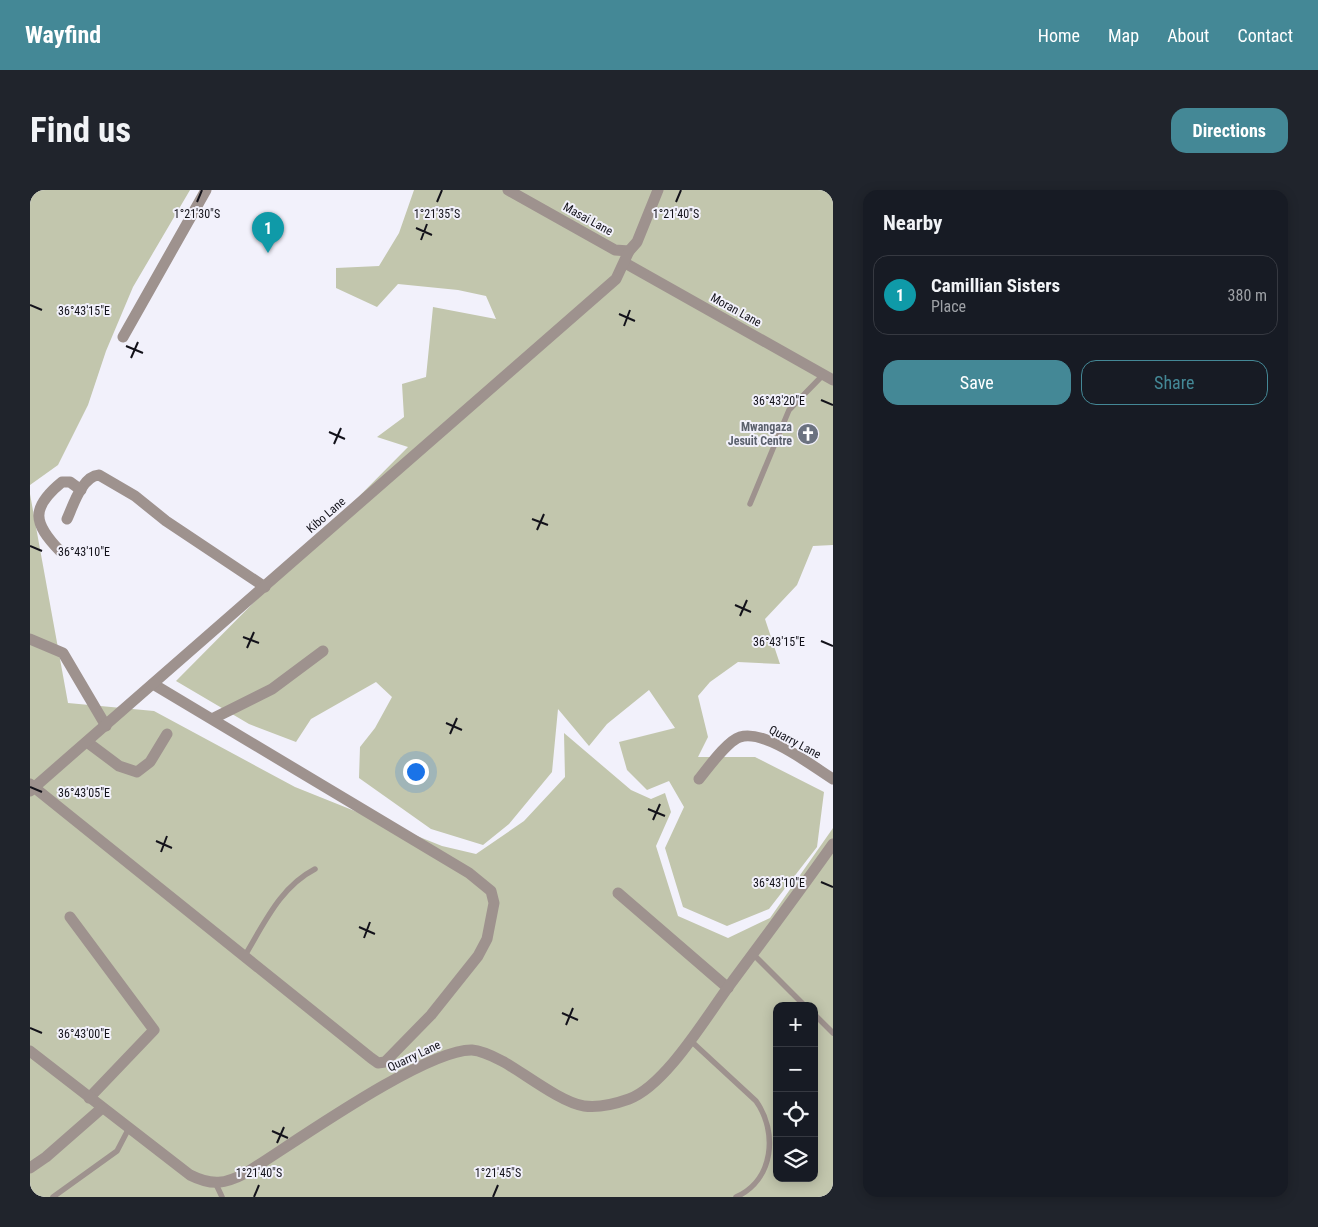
<!DOCTYPE html>
<html lang="en">
<head>
<meta charset="utf-8">
<style>
  body { margin:0; font-family:"Roboto Condensed",sans-serif; background:#20242c; color:#f1f3f6 }
  .controls { position:absolute; right:15px; bottom:15px; display:grid; overflow:hidden; border-radius:10px; box-shadow:0 2px 12px #0003 }
  .controls button { width:45px; height:45px; display:grid; place-items:center; padding:0; border:0; border-bottom:1px solid #363941; background:#171b24; color:#f1f3f6; font:25px sans-serif }
  .you { position:absolute; left:385px; top:581px; width:18px; height:18px; margin:-12px; border:4px solid #fff; border-radius:50%; background:#1a73e8; box-shadow:0 0 0 8px #1a73e833 }
  .badge { display:grid; place-items:center; width:32px; height:32px; border-radius:50%; background:#448896; color:#fff; font-size:16px; font-weight:700 }
  .pin { position:absolute; translate:-50% -41px; filter:drop-shadow(0 1px 2px #0008) }
  .pin::after { content:''; position:absolute; top:26px; width:18px; height:15px; background:inherit; clip-path:polygon(0 0,100% 0,50% 100%) }
  .list { margin:0; padding:0; list-style:none }
  h2 { display:flex; justify-content:space-between; align-items:center; height:65px; margin:0; padding:0 20px; font-size:21px }
  h2 small { font-size:16px; font-weight:400; color:#9ea1a6 }
  .list li { display:grid; grid-template-columns:32px 1fr auto; gap:15px; align-items:center; box-sizing:border-box; height:80px; margin:0 10px 10px; padding:0 10px; border:1px solid #363941; border-radius:15px }
  .list b { display:block; font-size:19px; white-space:nowrap }
  .list p { margin:0; font-size:16px; white-space:nowrap; color:#9ea1a6 }
  .list em { font-size:16px; font-style:normal; color:#9ea1a6 }
  .actions { display:flex; gap:10px; padding:15px 20px }
  .actions a { flex:1; padding:11px 0; border:1px solid #448896; border-radius:15px; text-align:center; font-size:18px; color:#448896 }
  .actions .main { background:#448896; color:#fff }
  .icon { flex:none; width:28px; height:28px; fill:none; stroke:currentColor; stroke-width:2; stroke-linecap:round; stroke-linejoin:round }
  .map { position:relative; flex:none; width:803px; height:1007px; overflow:hidden; border-radius:15px }
  header { display:flex; align-items:center; gap:30px; box-sizing:border-box; height:70px; padding:0 25px; background:#448896; color:#fff }
  header strong { font-size:24px }
  nav { display:flex; gap:28px; margin-inline-start:auto; font-size:18px }
  .intro { display:flex; align-items:center; justify-content:space-between; box-sizing:border-box; height:120px; padding:0 30px }
  h1 { margin:0; font-size:35px }
  .button { padding:12px 22px; border-radius:15px; background:#448896; color:#fff; font-size:18px; font-weight:700 }
  main { display:flex; gap:30px; padding:0 30px }
  aside { flex:1; background:#171b24; border-radius:15px; box-shadow:0 2px 12px #0003 }
  .map>svg:first-child { display:block }
  .green { fill:#c2c6ad; fill-rule:evenodd }
  .lines { fill:none; stroke-linecap:round; stroke-linejoin:round }
  .lane { stroke:#9e928e; stroke-width:5.5 }
  .street { stroke:#9e928e; stroke-width:11 }
  .ticks { fill:none; stroke:#13121a; stroke-width:2 }
  .labels { text-anchor:middle; dominant-baseline:central; stroke-width:4; stroke-linejoin:round; paint-order:stroke }
  .street-label { font-size:12px; fill:#13121a; stroke:#f2f1fb }
  .worship-label { font-size:12px; font-weight:bold; fill:#5b616d; stroke:#f2f1fb; text-anchor:end }
  .ticks-label { font-size:12px; text-anchor:middle; fill:#13121a; stroke:#f2f1fb; stroke-width:4; stroke-linejoin:round; paint-order:stroke }
</style>
</head>
<body>
<header>
<strong>Wayfind</strong>
<nav><a>Home</a><a>Map</a><a>About</a><a>Contact</a></nav>
</header>
<div class="intro"><h1>Find us</h1><a class="button">Directions</a></div>
<main>
<div class="map">
<svg width="803" height="1007" viewBox="0 0 803 1007">
  <rect width="100%" height="100%" fill="#f2f1fb"/>
  <g class="green">
    <polygon points="0,0 160,0 103,97 76,161 58,215 28,275 0,295"/>
    <polygon points="384,0 803,0 803,355 783,356 767,395 735,429 750,474 708,472 680,492 668,506 678,547 668,567 725,567 794,602 787,657 739,719 697,736 653,717 635,658 654,617 639,591 617,600 597,580 589,552 645,538 619,500 577,534 559,556 528,519 522,582 479,634 453,655 401,639 329,588 330,557 345,538 362,507 346,492 281,529 266,552 219,534 146,491 378,257 347,247 374,227 372,194 396,187 403,117 466,129 456,106 428,100 368,94 347,117 306,98 306,78 349,76 369,43"/>
    <path d="M0,304L38,513L124,521L265,597L412,656L446,664L494,631L535,587L534,543L601,600L621,609L635,603L641,622L626,656L648,726L698,748L740,728L803,638V1007H0ZM747,816H784V988H747Z"/>
  </g>
  <g class="lines">
    <g class="lane">
      <polyline points="720,314 759,220 793,185"/>
      <polyline points="723,764 775,816"/>
      <path d="M214,767C234,734 250,697 285,679"/>
      <polyline points="784,824 803,843"/>
      <path d="M661,851L726,911C748,942 744,990 706,1007"/>
      <polyline points="186,994 192,1007"/>
      <polyline points="23,1007 87,961 99,938"/>
    </g>
    <g class="street">
      <polyline points="478,0 585,60 599,61"/>
      <polyline points="595,73 803,190"/>
      <polyline points="93,147 176,0"/>
      <path d="M37,329C43,316 52,286 69,285L105,306L136,331L235,397"/>
      <path d="M30,361C3,333 0,318 32,292H40L51,300"/>
      <polyline points="0,449 33,463 76,536"/>
      <polyline points="184,528 242,499 293,461"/>
      <polyline points="57,552 89,576 107,582 120,572 137,544"/>
      <path d="M669,589C678,578 697,551 710,547C735,539 782,576 803,589"/>
      <polyline points="0,594 341,868 348,873 355,872 401,825 448,766 457,749 464,713 461,701 439,683 123,494"/>
      <polyline points="0,601 586,89 599,61 607,52 628,0"/>
      <polyline points="588,703 698,798"/>
      <polyline points="40,727 124,840 59,908"/>
      <path d="M0,861L160,985C182,996 195,994 216,983C261,955 395,859 442,860C454,861 464,867 474,872C495,884 532,913 554,916C569,918 585,914 599,909C636,895 676,827 699,796C734,749 769,702 803,654"/>
      <polyline points="0,978 16,967 72,918"/>
    </g>
  </g>
  <path class="ticks" d="M167,12L172,0M407,12L412,0M646,12L651,0M386,38L402,45M391,50L397,34M0,115L12,120M589,124L605,131M594,136L600,120M96,156L113,163M101,168L108,152M791,210L803,215M299,242L315,249M304,254L311,238M502,329L518,335M507,340L514,324M0,356L12,361M705,415L721,422M710,426L717,410M213,447L229,453M791,451L803,456M217,458L224,442M416,533L432,540M420,544L427,528M0,597L12,602M618,619L635,626M623,630L630,614M126,651L142,658M131,662L137,646M791,692L803,697M329,737L345,744M334,748L340,732M532,823L548,830M536,835L543,818M0,838L12,843M242,941L258,948M247,953L254,937M224,1007L229,995M463,1007L468,995"/>
  <defs>
    <g id="church-disc" transform="scale(1.125)"><circle r="9.5" fill="#6b7280" stroke="#f2f1fb"/><path d="M-1.2-6h2.4v3.5h3.3v2.4h-3.3V6h-2.4V-.1h-3.3v-2.4h3.3Z" fill="#fff"/></g>
  </defs>
  <g fill-rule="evenodd">
    <use href="#church-disc" x="778" y="244"/>
  </g>
  <g class="labels">
    <g class="street-label">
      <text transform="translate(558 29) rotate(29)">Masai Lane</text>
      <text transform="translate(706 120) rotate(29)">Moran Lane</text>
      <text transform="translate(296 325) rotate(-41)">Kibo Lane</text>
      <text transform="translate(765 552) rotate(28)">Quarry Lane</text>
      <text transform="translate(384 866) rotate(-25)">Quarry Lane</text>
    </g>
    <g class="worship-label">
      <text x="762" y="237">Mwangaza<tspan x="762" dy="14">Jesuit Centre</tspan></text>
    </g>
  </g>
  <g class="ticks-label">
    <text x="167" y="28">1°21'30"S</text>
    <text x="407" y="28">1°21'35"S</text>
    <text x="646" y="28">1°21'40"S</text>
    <text x="54" y="125">36°43'15"E</text>
    <text x="749" y="215">36°43'20"E</text>
    <text x="54" y="366">36°43'10"E</text>
    <text x="749" y="456">36°43'15"E</text>
    <text x="54" y="607">36°43'05"E</text>
    <text x="749" y="697">36°43'10"E</text>
    <text x="54" y="848">36°43'00"E</text>
    <text x="229" y="987">1°21'40"S</text>
    <text x="468" y="987">1°21'45"S</text>
  </g>
</svg>
<div class="controls">
<button>+</button>
<button>−</button>
<button><svg class="icon" aria-label="locate" viewBox="0 0 24 24"><circle cx="12" cy="12" r="6"/><path d="M12 2v4M12 18v4M2 12h4M18 12h4"/></svg></button>
<button><svg class="icon" aria-label="layers" viewBox="0 0 24 24"><path d="M12 4l9 5-9 5-9-5zM3 14l9 5 9-5"/></svg></button>
</div>
<div class="you"></div>
<div class="pin badge" style="left:238px;top:63px;background:#0f9aa8">1</div>
</div>
<aside>
<h2>Nearby<small></small></h2>
<ul class="list">
<li><span class="badge" style="background:#0f9aa8">1</span><div><b>Camillian Sisters</b><p>Place</p></div><em>380 m</em></li>
</ul>
<div class="actions"><a class="main">Save</a><a>Share</a></div>
</aside>
</main>
</body>
</html>
